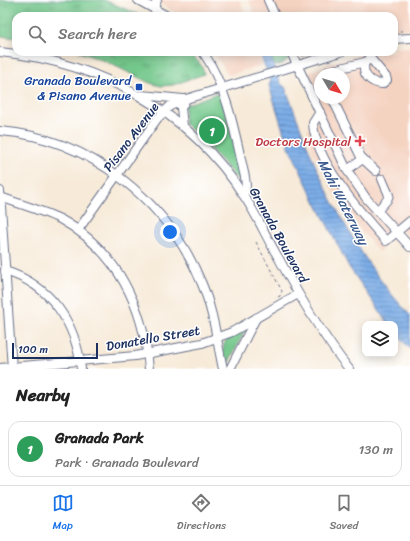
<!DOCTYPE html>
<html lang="en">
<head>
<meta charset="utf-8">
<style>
  body { margin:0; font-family:Sriracha,sans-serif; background:#f6f6f6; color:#222 }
  .controls { position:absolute; right:12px; bottom:12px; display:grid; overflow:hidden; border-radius:8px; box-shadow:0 2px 10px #0003 }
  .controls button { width:36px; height:36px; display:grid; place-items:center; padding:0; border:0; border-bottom:1px solid #e0e0e0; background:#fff; color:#222; font:20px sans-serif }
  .compass { position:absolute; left:314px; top:68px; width:36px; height:36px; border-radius:50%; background:#fff; box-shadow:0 2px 10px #0003; rotate:128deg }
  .scale { position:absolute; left:12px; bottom:10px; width:86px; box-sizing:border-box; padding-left:4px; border:2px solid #1b2f5e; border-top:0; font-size:11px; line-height:14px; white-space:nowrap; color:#1b2f5e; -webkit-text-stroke:3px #fff; paint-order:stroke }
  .you { position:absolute; left:170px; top:232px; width:14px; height:14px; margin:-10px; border:3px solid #fff; border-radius:50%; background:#1a73e8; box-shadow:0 0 0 6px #1a73e833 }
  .badge { display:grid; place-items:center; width:26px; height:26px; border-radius:50%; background:#1a73e8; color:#fff; font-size:13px; font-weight:700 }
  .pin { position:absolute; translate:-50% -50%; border:2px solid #fff; box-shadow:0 1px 4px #0006 }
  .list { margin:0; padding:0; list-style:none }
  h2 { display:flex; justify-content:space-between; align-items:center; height:52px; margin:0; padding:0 16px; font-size:17px }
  h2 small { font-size:13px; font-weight:400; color:#767676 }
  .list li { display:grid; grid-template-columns:26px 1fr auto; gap:12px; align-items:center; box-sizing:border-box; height:56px; margin:0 8px 8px; padding:0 8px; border:1px solid #e0e0e0; border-radius:12px }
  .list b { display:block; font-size:15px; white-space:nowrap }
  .list p { margin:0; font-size:13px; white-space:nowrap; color:#767676 }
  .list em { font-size:13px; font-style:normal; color:#767676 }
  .icon { flex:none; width:22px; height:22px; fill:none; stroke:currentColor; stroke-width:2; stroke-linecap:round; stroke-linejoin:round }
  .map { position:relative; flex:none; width:410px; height:369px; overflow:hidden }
  .search { position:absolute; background:#fff; box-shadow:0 2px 10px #0003; left:12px; right:12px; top:12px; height:44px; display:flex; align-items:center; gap:10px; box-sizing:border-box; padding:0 14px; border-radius:12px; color:#767676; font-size:15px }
  .sheet { height:116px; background:#fff }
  nav { display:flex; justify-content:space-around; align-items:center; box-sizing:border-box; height:56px; border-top:1px solid #e0e0e0; background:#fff; font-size:11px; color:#767676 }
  nav a { display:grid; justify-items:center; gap:2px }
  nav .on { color:#1a73e8 }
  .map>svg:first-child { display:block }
  .built { fill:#f5d3c1; fill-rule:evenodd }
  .grass { fill:url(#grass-tufts); stroke:#487c75 }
  .green { fill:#74c88c; stroke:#487c75 }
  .water { fill:url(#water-rules); stroke:#4c6ea2 }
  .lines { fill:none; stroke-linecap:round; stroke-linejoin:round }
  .minor-casing { stroke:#687089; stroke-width:10 }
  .path { stroke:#687089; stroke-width:1; stroke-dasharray:3 3; stroke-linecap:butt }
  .minor { stroke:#fff; stroke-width:8 }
  .transit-dot { fill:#1a4fb4; stroke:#fff; stroke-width:1.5 }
  .health-dot { fill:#e0444e; stroke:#fff; stroke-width:1.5 }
  .labels { text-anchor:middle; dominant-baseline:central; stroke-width:3; stroke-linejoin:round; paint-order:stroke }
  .transit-label { font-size:13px; fill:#164399; stroke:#fff; text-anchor:end }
  .street-label { font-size:13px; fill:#1b2f5e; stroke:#fff }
  .health-label { font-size:13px; fill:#be3a42; stroke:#fff; text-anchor:end }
  .water-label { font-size:14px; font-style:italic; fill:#3d5b8e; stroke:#fff }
</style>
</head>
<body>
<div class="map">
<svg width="410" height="369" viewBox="0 0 410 369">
  <defs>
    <pattern id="grass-tufts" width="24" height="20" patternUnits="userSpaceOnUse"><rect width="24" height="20" fill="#74c88c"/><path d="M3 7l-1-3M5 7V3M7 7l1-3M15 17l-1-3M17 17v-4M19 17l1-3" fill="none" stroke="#5ea376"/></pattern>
    <pattern id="water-rules" width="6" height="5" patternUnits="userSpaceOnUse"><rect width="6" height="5" fill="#7dade7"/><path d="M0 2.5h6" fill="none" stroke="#668dbe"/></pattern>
  </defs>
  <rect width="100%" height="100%" fill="#fff"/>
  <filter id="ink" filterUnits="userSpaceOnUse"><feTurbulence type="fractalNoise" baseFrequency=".025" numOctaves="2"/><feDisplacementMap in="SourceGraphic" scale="8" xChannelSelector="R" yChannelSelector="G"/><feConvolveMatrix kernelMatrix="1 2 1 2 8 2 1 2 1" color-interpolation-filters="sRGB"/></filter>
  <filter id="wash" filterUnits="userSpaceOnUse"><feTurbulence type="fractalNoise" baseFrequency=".012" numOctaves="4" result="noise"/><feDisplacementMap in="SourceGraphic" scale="16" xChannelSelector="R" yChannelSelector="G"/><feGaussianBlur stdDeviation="0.9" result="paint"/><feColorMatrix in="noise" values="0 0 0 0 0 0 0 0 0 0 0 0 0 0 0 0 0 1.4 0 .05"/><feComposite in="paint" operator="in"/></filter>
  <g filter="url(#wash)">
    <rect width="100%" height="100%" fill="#f7ead8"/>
    <g class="built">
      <polygon points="155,0 240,0 246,16 180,16"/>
      <polygon points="249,0 410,0 410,29 394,30 394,16 255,16"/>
      <path d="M410,47V238L400,229L379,252L361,231L334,193L312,151L308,130L324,113L308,73L331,63L369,52H394V48ZM320,74H344V98H320Z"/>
      <polygon points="214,52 258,52 262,65 228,75"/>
    </g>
    <g class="grass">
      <polygon points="0,0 104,0 142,16 16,16 16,38 0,36"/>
      <polygon points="79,52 189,52 202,66 204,74 173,85 161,86 150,83 105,61"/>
      <polygon points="269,52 288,52 289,58 282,64 274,66"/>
      <path d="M243,329L245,330L228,364L224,363C221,340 225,339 243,329Z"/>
    </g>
    <polygon class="green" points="215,94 221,95 237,155 240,180 237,179 200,137 185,124 184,117 185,105"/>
    <path class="water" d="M259,52H269L281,84L285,87C295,112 304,138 314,162C337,214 370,274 410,315V349L395,332V324H389L349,267L311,193L286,140L269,85L271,81Z"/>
  </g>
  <g filter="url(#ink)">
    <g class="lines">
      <g class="minor-casing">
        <g id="minor">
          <polyline points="138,0 167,16"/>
          <polyline points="268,0 275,16"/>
          <polyline points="154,8 157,0"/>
          <polyline points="394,39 410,38"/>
          <path d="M0,52C99,62 190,111 244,196C257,215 266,237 278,257C299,296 321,334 349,369"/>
          <path d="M203,52C228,89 235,134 245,177L246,186L244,195"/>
          <polyline points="291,52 347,170 366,198 410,247"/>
          <path d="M369,52L371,59L386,77L387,80L382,84C370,83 361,74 365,62L371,59"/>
          <polyline points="327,74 329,71 365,62"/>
          <polyline points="141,95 183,99"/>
          <polyline points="332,98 361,157 376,171"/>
          <path d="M320,112L313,123C315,161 361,213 386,241L410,221"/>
          <polyline points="183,126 181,108 186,99"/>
          <path d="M0,131C90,138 168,201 202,284C213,310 217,341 223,369"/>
          <polyline points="347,170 363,159"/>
          <polyline points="0,191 12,369"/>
          <path d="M0,197C20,204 41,210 60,219C117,250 144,307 149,369"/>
          <polyline points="377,211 387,200 389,195 382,179"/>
          <polyline points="78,230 157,119 170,106 186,99 341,52"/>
          <path d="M5,271C51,285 76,323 81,369"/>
          <polyline points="0,368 135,356 202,343 232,332 298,294"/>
          <polyline points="230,369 256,318"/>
        </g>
      </g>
      <g class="path">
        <polyline points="394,31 405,31"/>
        <polyline points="302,56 315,52"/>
        <polyline points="256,242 282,291 280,296 275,298"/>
      </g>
      <use href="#minor" class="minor"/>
    </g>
  </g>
  <rect class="transit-dot" x="135" y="83" width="8" height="8" rx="2"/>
  <path class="health-dot" d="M358 135h4v4h4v4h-4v4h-4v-4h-4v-4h4z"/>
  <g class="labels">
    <g class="transit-label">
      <text x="131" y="80">Granada Boulevard<tspan x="131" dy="15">&amp; Pisano Avenue</tspan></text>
    </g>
    <g class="street-label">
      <text transform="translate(131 137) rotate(-53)">Pisano Avenue</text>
      <text transform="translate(279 235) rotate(61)">Granada Boulevard</text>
      <text transform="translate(153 338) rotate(-10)">Donatello Street</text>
    </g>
    <g class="health-label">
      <text x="351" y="141">Doctors Hospital</text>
    </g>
    <g class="water-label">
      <text transform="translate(343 202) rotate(63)">Mahi Waterway</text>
    </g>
  </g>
</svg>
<div class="controls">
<button><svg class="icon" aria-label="layers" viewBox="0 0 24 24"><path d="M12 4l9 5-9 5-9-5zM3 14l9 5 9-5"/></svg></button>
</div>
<svg class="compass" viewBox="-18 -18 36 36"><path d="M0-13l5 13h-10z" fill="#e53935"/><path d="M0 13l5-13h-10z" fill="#767676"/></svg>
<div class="scale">100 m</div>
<div class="you"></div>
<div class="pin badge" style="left:212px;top:131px;background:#2e9e5b">1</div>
<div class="search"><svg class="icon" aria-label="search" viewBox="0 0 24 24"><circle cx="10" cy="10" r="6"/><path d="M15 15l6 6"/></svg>Search here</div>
</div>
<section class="sheet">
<h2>Nearby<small></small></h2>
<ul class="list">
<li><span class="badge" style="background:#2e9e5b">1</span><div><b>Granada Park</b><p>Park · Granada Boulevard</p></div><em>130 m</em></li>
</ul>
</section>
<nav>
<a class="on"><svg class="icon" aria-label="map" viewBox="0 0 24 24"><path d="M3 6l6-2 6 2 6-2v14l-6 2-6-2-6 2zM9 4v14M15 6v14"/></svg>Map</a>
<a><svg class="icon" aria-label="directions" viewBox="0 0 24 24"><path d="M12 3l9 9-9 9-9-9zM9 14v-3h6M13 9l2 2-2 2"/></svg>Directions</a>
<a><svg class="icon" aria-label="saved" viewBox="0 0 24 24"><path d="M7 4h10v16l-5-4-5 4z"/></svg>Saved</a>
</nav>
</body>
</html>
